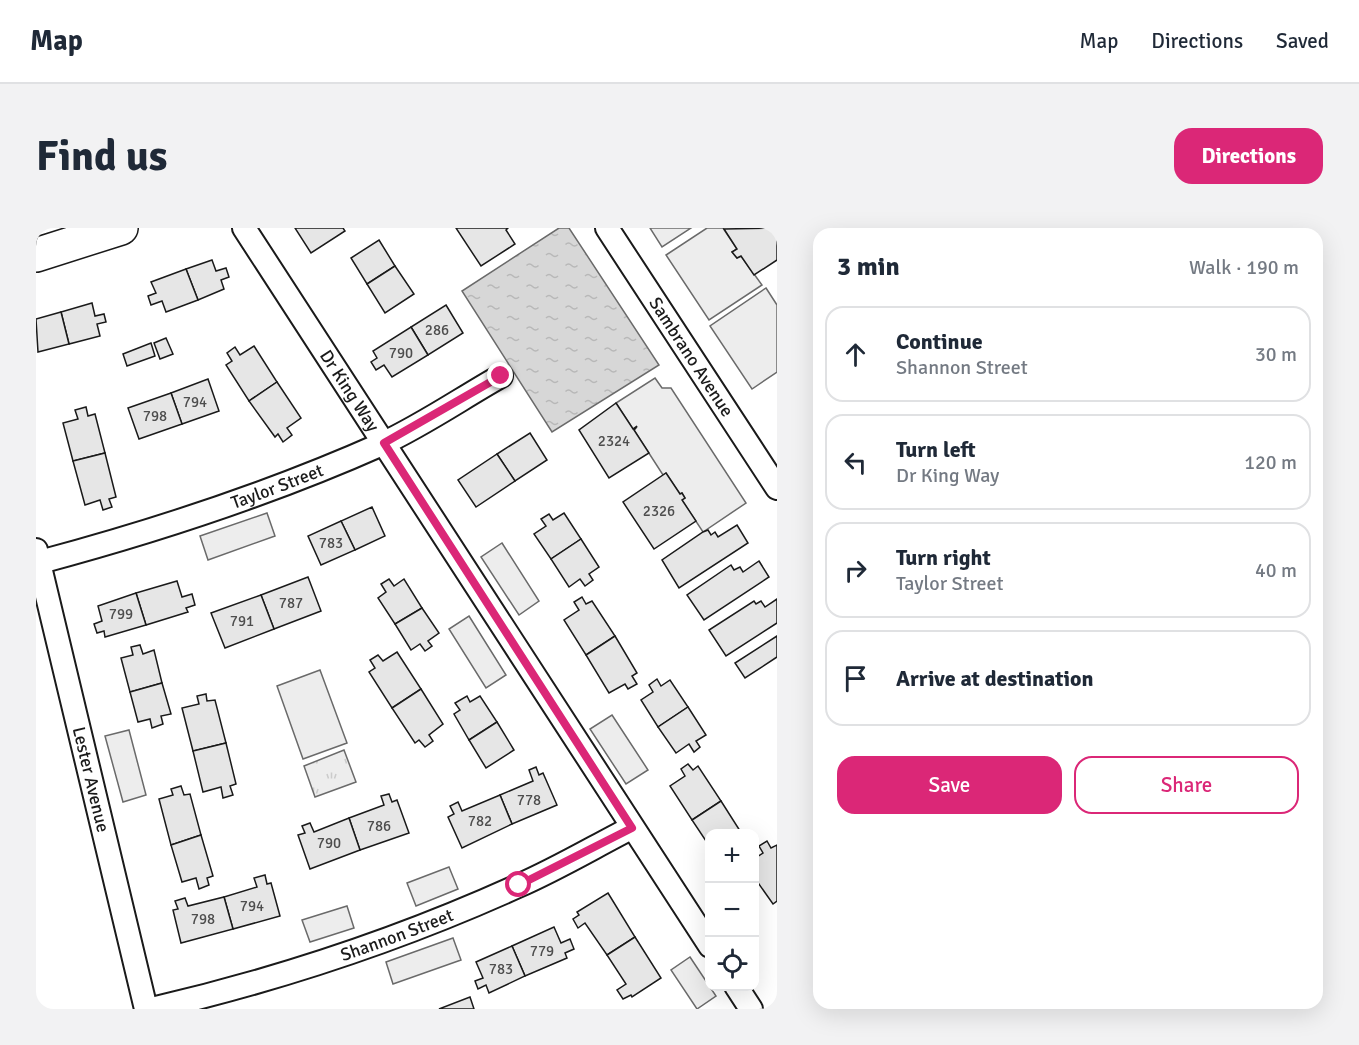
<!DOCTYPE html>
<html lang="en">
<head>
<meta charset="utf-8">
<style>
  body { margin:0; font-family:Signika,sans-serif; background:#f2f2f3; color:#1f2937 }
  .controls { position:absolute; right:18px; bottom:18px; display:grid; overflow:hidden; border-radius:12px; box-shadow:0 6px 24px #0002 }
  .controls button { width:54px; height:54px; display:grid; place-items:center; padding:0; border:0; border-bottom:2px solid #e0e1e3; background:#fff; color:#1f2937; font:30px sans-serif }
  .stop { position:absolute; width:18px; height:18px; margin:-14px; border:4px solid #db2777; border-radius:50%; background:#fff }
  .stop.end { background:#db2777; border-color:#fff; box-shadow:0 2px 6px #0008 }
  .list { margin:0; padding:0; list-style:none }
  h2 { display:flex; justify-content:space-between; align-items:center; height:78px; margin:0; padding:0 24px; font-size:26px }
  h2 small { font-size:20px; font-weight:400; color:#747a83 }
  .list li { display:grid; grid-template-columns:39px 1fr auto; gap:18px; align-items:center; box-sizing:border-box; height:96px; margin:0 12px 12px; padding:0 12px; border:2px solid #e0e1e3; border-radius:18px }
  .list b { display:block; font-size:22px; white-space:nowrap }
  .list p { margin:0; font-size:20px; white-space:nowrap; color:#747a83 }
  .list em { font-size:20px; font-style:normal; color:#747a83 }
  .actions { display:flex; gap:12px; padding:18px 24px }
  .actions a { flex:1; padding:14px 0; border:2px solid #db2777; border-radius:18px; text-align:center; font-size:21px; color:#db2777 }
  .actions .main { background:#db2777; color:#fff }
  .icon { flex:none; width:33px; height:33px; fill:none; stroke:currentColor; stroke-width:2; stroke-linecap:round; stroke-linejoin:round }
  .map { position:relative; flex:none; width:741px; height:781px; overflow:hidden; border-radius:18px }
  header { display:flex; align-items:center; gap:36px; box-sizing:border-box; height:84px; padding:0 30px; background:#fff; border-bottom:2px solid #e0e1e3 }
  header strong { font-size:28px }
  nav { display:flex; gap:33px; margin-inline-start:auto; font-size:21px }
  .intro { display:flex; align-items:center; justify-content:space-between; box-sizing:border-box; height:144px; padding:0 36px }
  h1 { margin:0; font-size:42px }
  .button { padding:15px 27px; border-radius:18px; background:#db2777; color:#fff; font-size:21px; font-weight:700 }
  main { display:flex; gap:36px; padding:0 36px }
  aside { flex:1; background:#fff; border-radius:18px; box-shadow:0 6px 24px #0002 }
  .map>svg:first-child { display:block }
  .park { fill:url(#park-tufts); stroke:#6a6a6a; stroke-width:1.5 }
  .built { fill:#ededed; stroke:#6a6a6a; stroke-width:1.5 }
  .water { fill:url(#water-ripples); stroke:#6a6a6a; stroke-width:1.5 }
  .building { fill:#e6e6e6; stroke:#1a1a1a; stroke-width:1.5 }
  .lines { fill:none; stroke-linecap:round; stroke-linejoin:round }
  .street-casing { stroke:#1a1a1a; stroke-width:26 }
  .secondary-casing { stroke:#1a1a1a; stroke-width:36 }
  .street { stroke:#fff; stroke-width:22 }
  .secondary { stroke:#fff; stroke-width:33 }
  .route { stroke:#db2777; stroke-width:8 }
  .labels { text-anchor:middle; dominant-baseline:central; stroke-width:4.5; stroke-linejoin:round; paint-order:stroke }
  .number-label { font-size:15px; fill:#4d4d4d }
  .street-label { font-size:18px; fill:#1a1a1a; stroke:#fff }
</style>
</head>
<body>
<header>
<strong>Map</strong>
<nav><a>Map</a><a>Directions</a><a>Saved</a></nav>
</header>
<div class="intro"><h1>Find us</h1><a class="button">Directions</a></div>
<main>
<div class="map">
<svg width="741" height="781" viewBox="0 0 741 781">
  <defs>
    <pattern id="park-tufts" width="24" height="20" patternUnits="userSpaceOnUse" patternTransform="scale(1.5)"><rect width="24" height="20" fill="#ededed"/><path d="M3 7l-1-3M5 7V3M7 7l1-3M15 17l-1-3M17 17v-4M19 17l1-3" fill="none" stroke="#cbcbcb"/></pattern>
    <pattern id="water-ripples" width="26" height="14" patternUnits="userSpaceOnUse" patternTransform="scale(1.5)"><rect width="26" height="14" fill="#d7d7d7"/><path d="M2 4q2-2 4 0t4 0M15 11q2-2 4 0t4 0" fill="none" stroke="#b8b8b8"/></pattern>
  </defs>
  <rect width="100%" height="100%" fill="#fff"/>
  <polygon class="park" points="308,522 320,554 279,569 268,538"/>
  <g class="built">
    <polygon points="614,0 655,0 626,19"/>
    <polygon points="671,0 687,0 701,21 696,24 701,30 705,28 726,57 673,92 630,27"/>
    <polygon points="730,60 741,77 741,144 716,161 674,98"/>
    <polygon points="619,150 626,160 635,160 710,275 667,304 646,272 649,270 646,265 644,266 630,245 627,247 598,202 601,199 597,201 580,175"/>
    <polygon points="231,285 239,308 172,332 164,308"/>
    <polygon points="466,315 503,373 483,387 445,329"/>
    <polygon points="433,388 470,447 450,460 413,401"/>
    <polygon points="284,442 311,515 267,531 241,458"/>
    <polygon points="576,487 612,542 590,556 554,501"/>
    <polygon points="93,502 110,567 87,574 69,508"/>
    <polygon points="413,639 422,661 380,678 371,655"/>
    <polygon points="311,678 318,700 274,714 266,692"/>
    <polygon points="417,710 425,732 357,756 350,734"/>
    <polygon points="654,729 680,768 661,781 635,742"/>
  </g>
  <polygon class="water" points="523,0 533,0 623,137 516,204 426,63"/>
  <g class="building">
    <polygon points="259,0 307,0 309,3 275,25"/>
    <polygon points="420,0 472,0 470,2 479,16 445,38"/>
    <polygon points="741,0 741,32 718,47 705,28 701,30 696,24 701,21 688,1"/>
    <polygon points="343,12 359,38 331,56 315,30"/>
    <polygon points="176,32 180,43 190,40 193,49 185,52 188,61 162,72 150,41"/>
    <polygon points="359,38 378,66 349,85 331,56"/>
    <polygon points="150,41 162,72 130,84 126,73 115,77 112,68 120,65 115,54"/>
    <polygon points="56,75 59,88 68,86 70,94 61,96 64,108 33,116 25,84"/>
    <polygon points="410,77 427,105 392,127 375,99"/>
    <polygon points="25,84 33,116 2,124 0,91"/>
    <polygon points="375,99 392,127 356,149 348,137 340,142 335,134 341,130 337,123"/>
    <polygon points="130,110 137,126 124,131 118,115"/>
    <polygon points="115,115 119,128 91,138 87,126"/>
    <polygon points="218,118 241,154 213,173 190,137 196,133 191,125 199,119 204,127"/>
    <polygon points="172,151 183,183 146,196 135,165"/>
    <polygon points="241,154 265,190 251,200 256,207 247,214 242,206 239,209 213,173"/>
    <polygon points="135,165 146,196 103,211 92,180"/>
    <polygon points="580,175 597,201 601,198 598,202 613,225 573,250 543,202"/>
    <polygon points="50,179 52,188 59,186 69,225 37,233 27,195 42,191 39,182"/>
    <polygon points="494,205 511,232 479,253 461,226"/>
    <polygon points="69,225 80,269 73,271 76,279 67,282 64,272 49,277 37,233"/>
    <polygon points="461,226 479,253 440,279 422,252"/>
    <polygon points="630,245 644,266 646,265 649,270 646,272 660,293 618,321 587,274"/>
    <polygon points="336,279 349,308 319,322 305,293"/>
    <polygon points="528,285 545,311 515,331 498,306 510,298 505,291 513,286 517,292"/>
    <polygon points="305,293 319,322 285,337 272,308"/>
    <polygon points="701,297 712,315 643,360 626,332 667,304 672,302 675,307 679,304 682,309"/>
    <polygon points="545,311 563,339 553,346 557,352 549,358 544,351 533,359 515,331"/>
    <polygon points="723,333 733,349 668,392 651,367 695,337 698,342 704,339 707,344"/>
    <polygon points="272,349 285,383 238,401 225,367"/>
    <polygon points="353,351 358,358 368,351 386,380 359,396 342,370 350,364 345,356"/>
    <polygon points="141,353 146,369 156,366 159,377 150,380 152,384 110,397 100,365"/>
    <polygon points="100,365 110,397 69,409 68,403 61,405 58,396 66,393 62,378"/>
    <polygon points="225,367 238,401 189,420 175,385"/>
    <polygon points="546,369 550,376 556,373 579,408 550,427 528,392 543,382 538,374"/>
    <polygon points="741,371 741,395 690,428 673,402 718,373 720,376 725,373 729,379"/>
    <polygon points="386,380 403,405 392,413 396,418 389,423 384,416 375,422 359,396"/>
    <polygon points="579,408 601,445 596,448 601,456 592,461 589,456 573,465 550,427"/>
    <polygon points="741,408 741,429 709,450 699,435"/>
    <polygon points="104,417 107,426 118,422 126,455 94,464 85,430 97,427 95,419"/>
    <polygon points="361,424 385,461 356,480 333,444 339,440 334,432 342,427 347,433"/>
    <polygon points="621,451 625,458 634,452 652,479 622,499 605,472 617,464 613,457"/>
    <polygon points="126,455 135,486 125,488 127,496 116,500 114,491 102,494 94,464"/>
    <polygon points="385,461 407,496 393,507 397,513 389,519 383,512 379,515 356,480"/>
    <polygon points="170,466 171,473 179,472 190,515 157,523 146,480 163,476 161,468"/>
    <polygon points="431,468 434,474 444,468 461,494 433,512 418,486 424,482 419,475"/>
    <polygon points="652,479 670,507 660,513 664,519 658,524 653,516 640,525 622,499"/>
    <polygon points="461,494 478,522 450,540 433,512"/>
    <polygon points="190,515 200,556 194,558 197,567 187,570 185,559 167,564 157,523"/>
    <polygon points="652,536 657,542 662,538 685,573 656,592 634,558 649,548 645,541"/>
    <polygon points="500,539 503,547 507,545 521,577 476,596 464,567 497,553 493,542"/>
    <polygon points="145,558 148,567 154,566 165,607 135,617 123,571 137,567 135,561"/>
    <polygon points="353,566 356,574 361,572 373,605 324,622 313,590 348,577 345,568"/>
    <polygon points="464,567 476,596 426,620 412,589 418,586 414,578 422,574 426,583"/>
    <polygon points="685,573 706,606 674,606 674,619 656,592"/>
    <polygon points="313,590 324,622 274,641 262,607 269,605 266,598 274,595 278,604"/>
    <polygon points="165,607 177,648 171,650 173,657 163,661 160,650 146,654 135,617"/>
    <polygon points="731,613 735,620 741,617 741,673 737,676 718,649 718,631 727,625 723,618"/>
    <polygon points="229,647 231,656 235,655 244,688 197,701 188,669 221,659 218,650"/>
    <polygon points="572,665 599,709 571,727 549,695 542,700 537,691 543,687 541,684"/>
    <polygon points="188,669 197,701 145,715 137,682 142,681 139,673 149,670 152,678"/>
    <polygon points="518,699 525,715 534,711 538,721 529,725 531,730 489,748 476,718"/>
    <polygon points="599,709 625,750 596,769 595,767 587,771 581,762 590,756 571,727"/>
    <polygon points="476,718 489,748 453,765 450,757 442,761 439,753 447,750 440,734"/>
    <polygon points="434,769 438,781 403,781"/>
  </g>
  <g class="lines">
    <g class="street-casing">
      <g id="street">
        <path id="s1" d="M208,0L674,718"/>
        <path id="s2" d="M571,0L741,260"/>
        <path id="s3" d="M0,322L110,781"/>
        <path id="s4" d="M4,334C120,303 236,265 346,216C387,197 426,170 465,148"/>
        <polyline points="700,758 715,781"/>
        <path id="s5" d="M116,781C241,752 365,711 482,658C521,641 558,619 595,600"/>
      </g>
    </g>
    <g class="secondary-casing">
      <polyline id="secondary" points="0,27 85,0"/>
    </g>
    <use href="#street" class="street"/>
    <use href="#secondary" class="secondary"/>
  </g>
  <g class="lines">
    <polyline class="route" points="465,148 348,215 596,600 483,657"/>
  </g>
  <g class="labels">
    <g class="number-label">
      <text x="401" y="102">286</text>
      <text x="365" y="125">790</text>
      <text x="159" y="174">794</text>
      <text x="119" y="188">798</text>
      <text x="578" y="213">2324</text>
      <text x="623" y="283">2326</text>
      <text x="295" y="315">783</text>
      <text x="255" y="375">787</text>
      <text x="85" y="386">799</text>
      <text x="206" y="393">791</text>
      <text x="493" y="572">778</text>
      <text x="444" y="593">782</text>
      <text x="343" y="598">786</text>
      <text x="293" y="615">790</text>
      <text x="216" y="678">794</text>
      <text x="167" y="691">798</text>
      <text x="506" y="723">779</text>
      <text x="465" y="741">783</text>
    </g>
    <g class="street-label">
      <text stroke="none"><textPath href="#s2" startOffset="154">Sambrano Avenue</textPath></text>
      <text stroke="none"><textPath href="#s1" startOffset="194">Dr King Way</textPath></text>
      <text stroke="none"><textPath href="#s4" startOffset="249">Taylor Street</textPath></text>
      <text stroke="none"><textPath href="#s3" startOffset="236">Lester Avenue</textPath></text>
      <text stroke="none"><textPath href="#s5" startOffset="256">Shannon Street</textPath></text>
    </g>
  </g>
</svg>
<div class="controls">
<button>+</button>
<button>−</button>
<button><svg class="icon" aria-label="locate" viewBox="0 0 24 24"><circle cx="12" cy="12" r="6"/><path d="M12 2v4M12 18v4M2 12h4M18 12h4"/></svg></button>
</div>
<div class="stop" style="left:483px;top:657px"></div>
<div class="stop end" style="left:465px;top:148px"></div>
</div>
<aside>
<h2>3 min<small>Walk · 190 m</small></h2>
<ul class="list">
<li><svg class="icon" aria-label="ahead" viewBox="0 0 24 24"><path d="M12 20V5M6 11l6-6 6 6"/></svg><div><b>Continue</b><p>Shannon Street</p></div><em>30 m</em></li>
<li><svg class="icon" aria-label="left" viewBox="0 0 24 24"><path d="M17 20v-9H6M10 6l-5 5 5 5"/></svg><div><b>Turn left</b><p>Dr King Way</p></div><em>120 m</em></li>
<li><svg class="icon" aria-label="right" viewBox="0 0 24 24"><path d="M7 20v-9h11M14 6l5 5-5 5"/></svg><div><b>Turn right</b><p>Taylor Street</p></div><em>40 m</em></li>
<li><svg class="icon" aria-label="arrive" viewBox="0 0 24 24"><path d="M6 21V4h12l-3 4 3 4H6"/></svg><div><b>Arrive at destination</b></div></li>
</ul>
<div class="actions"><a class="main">Save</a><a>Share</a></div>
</aside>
</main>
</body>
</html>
